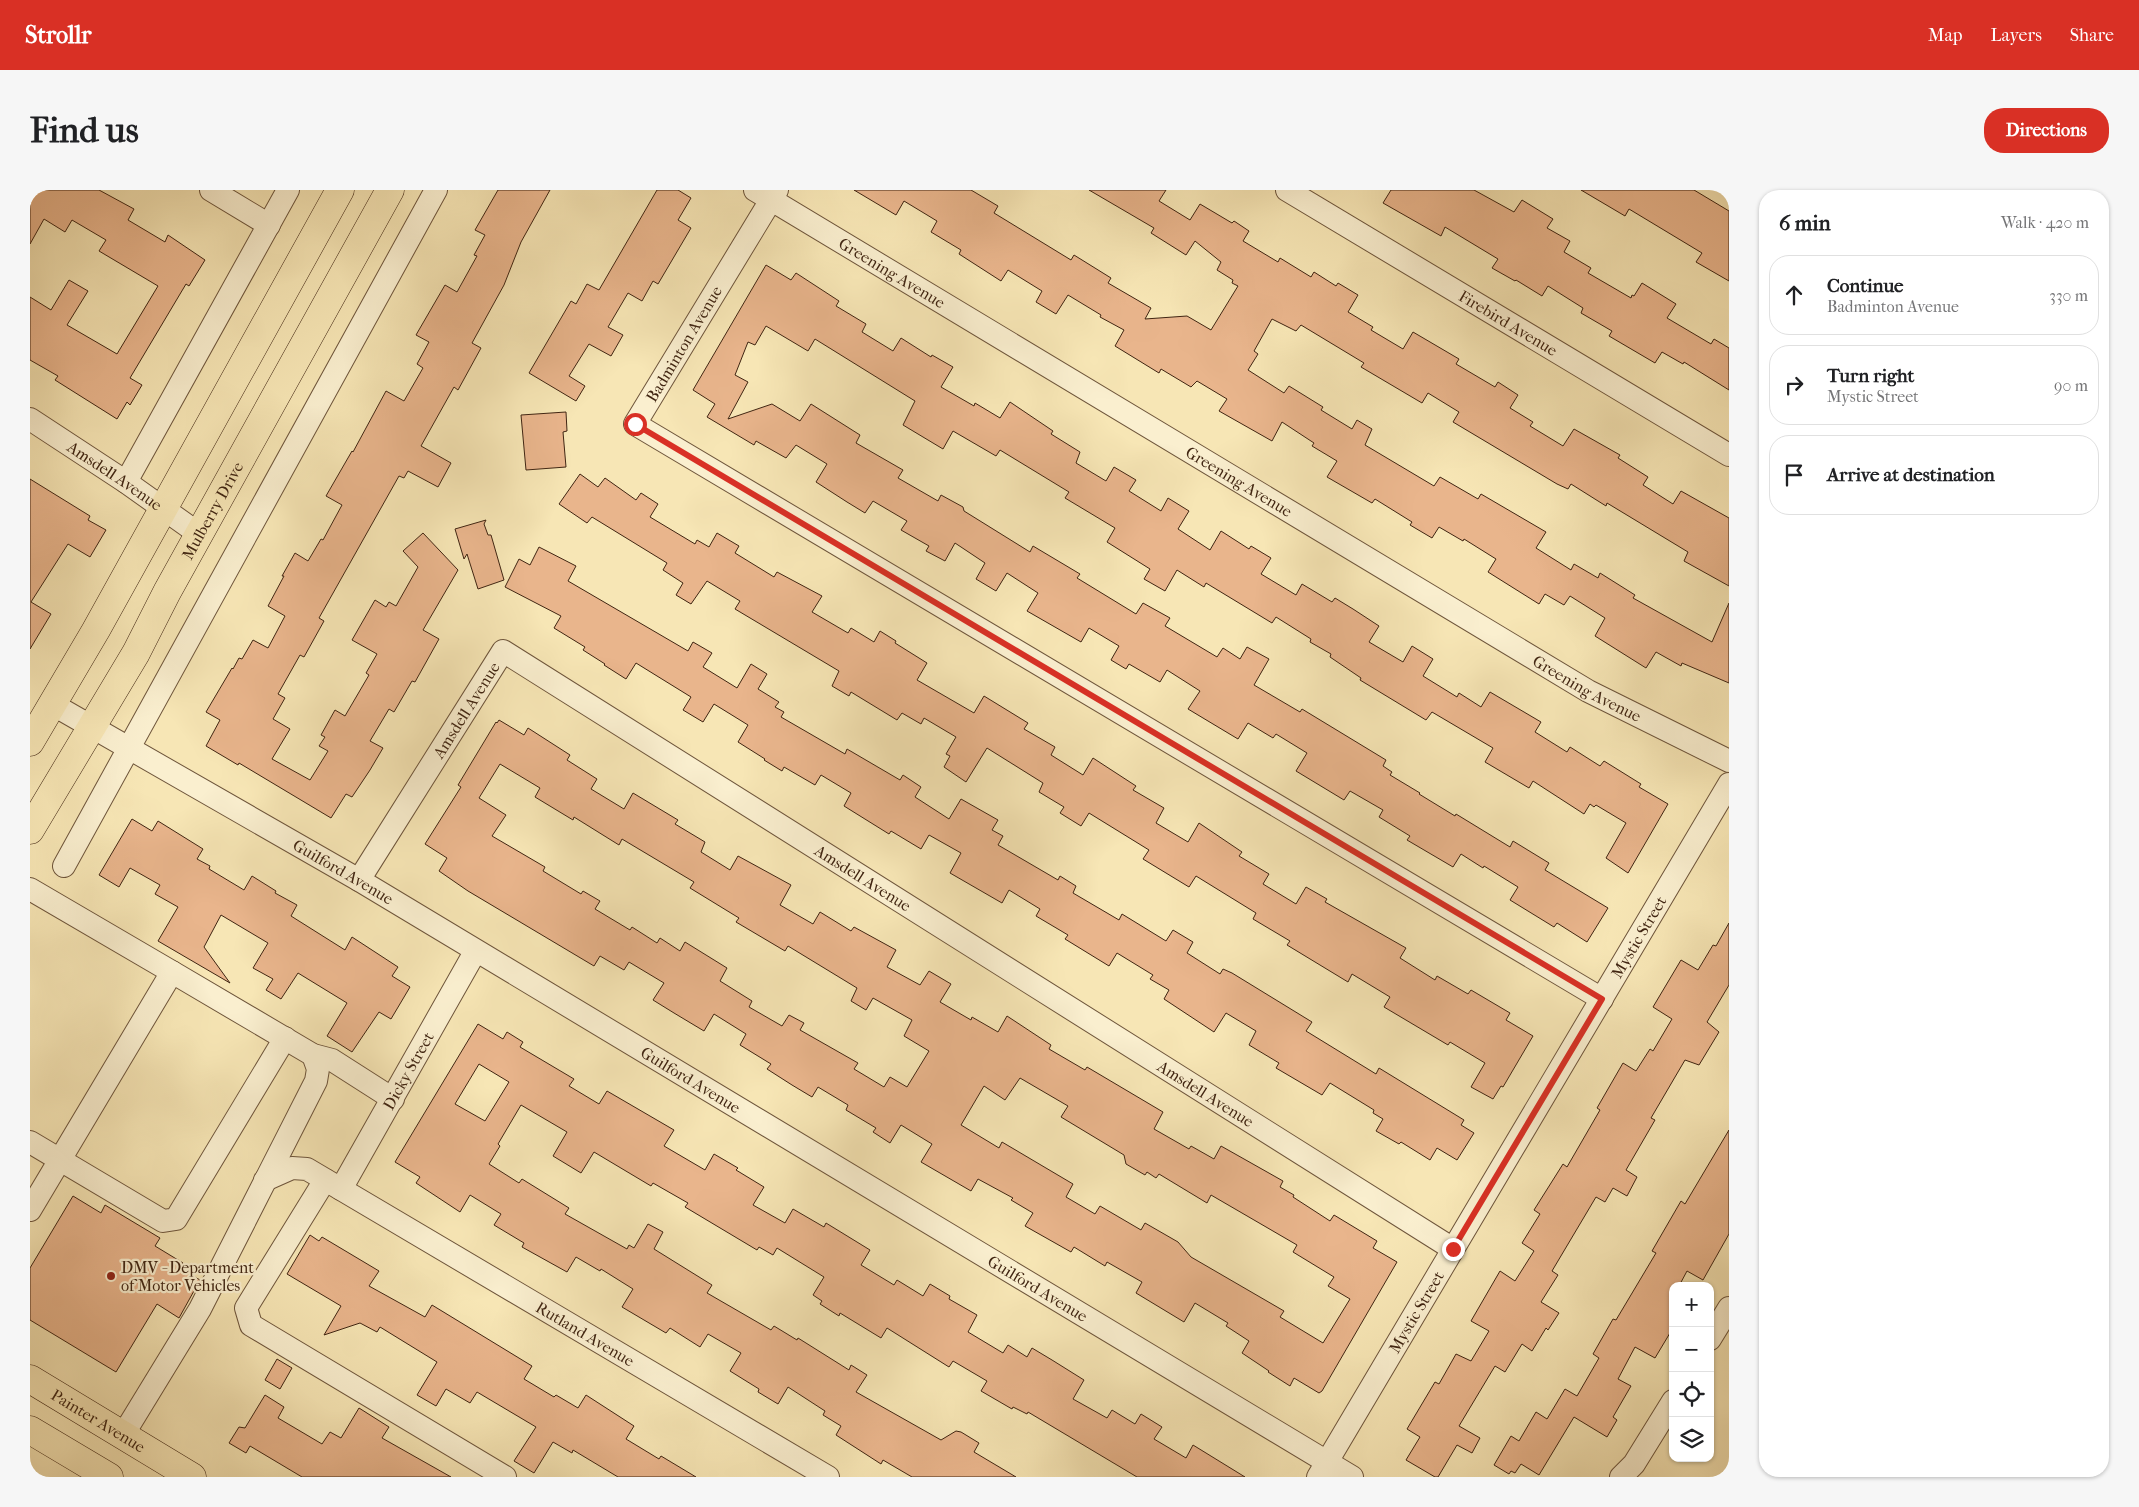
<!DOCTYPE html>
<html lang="en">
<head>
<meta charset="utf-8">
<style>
  body { margin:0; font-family:"IM FELL French Canon",serif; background:#f6f6f6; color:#202124 }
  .controls { position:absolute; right:15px; bottom:15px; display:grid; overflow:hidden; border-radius:10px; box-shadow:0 1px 4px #0004 }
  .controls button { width:45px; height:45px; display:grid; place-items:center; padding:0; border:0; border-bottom:1px solid #e0e0e0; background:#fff; color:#202124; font:25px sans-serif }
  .stop { position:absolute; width:15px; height:15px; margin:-11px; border:4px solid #d93025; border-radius:50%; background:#fff }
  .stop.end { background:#d93025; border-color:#fff; box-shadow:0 1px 5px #0008 }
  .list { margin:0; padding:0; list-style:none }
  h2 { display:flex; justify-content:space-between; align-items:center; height:65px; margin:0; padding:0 20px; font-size:21px }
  h2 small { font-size:16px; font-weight:400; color:#757577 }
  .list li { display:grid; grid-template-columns:32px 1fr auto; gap:15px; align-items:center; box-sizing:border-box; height:80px; margin:0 10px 10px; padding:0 10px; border:1px solid #e0e0e0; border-radius:20px }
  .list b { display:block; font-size:19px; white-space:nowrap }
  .list p { margin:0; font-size:16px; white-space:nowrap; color:#757577 }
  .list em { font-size:16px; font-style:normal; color:#757577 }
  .icon { flex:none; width:28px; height:28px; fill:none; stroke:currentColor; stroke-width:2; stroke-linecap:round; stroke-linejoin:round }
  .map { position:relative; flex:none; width:1699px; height:1287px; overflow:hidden; border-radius:20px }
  header { display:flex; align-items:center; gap:30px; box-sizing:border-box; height:70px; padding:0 25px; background:#d93025; color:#fff }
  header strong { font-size:24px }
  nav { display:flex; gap:28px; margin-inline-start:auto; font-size:18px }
  .intro { display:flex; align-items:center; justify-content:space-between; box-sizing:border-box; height:120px; padding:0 30px }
  h1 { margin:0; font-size:35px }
  .button { padding:12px 22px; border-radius:20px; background:#d93025; color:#fff; font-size:18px; font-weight:700 }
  main { display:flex; gap:30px; padding:0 30px }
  aside { flex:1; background:#fff; border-radius:20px; box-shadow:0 1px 4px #0004 }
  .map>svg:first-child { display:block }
  .building { fill:#e9b58c; stroke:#402512; fill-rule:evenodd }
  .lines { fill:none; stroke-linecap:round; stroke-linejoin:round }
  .minor-casing { stroke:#6e553b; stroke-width:24 }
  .major-casing { stroke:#402512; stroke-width:29 }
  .minor { stroke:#faefcf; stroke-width:22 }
  .major { stroke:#f7e6b5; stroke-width:28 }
  .route { stroke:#d93025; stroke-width:6 }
  .poi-dot { fill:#8f2418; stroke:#faefcf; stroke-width:2 }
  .labels { text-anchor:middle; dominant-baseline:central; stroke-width:4.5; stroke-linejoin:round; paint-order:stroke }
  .street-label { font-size:16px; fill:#402512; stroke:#faefcf }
  .poi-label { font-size:16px; fill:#402512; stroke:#faefcf; text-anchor:start }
</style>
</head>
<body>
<header>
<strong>Strollr</strong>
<nav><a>Map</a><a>Layers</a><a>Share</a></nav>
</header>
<div class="intro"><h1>Find us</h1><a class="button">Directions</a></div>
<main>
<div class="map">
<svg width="1699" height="1287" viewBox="0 0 1699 1287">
  <rect width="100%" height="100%" fill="#f7e6b5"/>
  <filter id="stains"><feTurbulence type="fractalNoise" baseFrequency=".004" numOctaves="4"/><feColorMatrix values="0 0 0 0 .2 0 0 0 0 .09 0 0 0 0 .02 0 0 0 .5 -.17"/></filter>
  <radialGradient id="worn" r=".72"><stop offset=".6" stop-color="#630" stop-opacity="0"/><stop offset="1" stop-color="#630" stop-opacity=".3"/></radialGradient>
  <g class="building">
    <polygon points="0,0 69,0 104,19 98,30 135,52 138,45 175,70 159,96 156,94 100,188 112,195 100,215 97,212 87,229 25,190 28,186 0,170 0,107 21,120 39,90 58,101 37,135 87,164 128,96 69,61 76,50 42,30 35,42 14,29 0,54"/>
    <polygon points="468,0 520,0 491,52 474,95 442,153 451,158 428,200 424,197 391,256 421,273 408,297 378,281 374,288 369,286 289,428 294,431 274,467 270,465 248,504 255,508 243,529 260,539 242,569 280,590 298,561 289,556 295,547 291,545 305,520 315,526 339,485 336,483 347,464 322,450 345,410 356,417 359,412 366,416 388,377 373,361 393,343 428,380 393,440 409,449 385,492 382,491 364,522 359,519 340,551 353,558 340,580 322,607 316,604 301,628 209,573 208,575 176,556 190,530 176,522 202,478 203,479 209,468 212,469 223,450 238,458 255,426 238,416 254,386 252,386 265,363 278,371 291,349 293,350 312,315 296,306 322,261 323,262 356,201 374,211 393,178 387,174 399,152 386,145 415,95 427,102 447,66 444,65 455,45 445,40"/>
    <polygon points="627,0 648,0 661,8 648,30 661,38 628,94 623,91 612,111 598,103 578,137 593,145 581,166 559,154 539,186 555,196 546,211 499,183 541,111 546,114 557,94 569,100"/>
    <polygon points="824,0 941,0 968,16 964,23 1041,70 1044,65 1081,88 1078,93 1121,118 1115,129 1157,126 1181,140 1208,96 1202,93 1203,90 1187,80 1191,72 1165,51 1156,65 1121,43 1124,38 1059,0 1136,0 1129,11 1160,30 1170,14 1202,33 1204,31 1219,41 1213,51 1248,72 1250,68 1281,87 1284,82 1306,96 1308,93 1328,105 1318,122 1343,137 1341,140 1373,159 1383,142 1429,169 1426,174 1465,197 1468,192 1488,205 1480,218 1503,232 1500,236 1533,256 1544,239 1590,265 1588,268 1618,287 1613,295 1643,314 1651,301 1699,328 1699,396 1654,371 1658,362 1577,313 1576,316 1541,294 1538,299 1527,294 1423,232 1429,222 1398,203 1392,213 1331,177 1334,173 1271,135 1266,141 1242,129 1224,161 1228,164 1218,180 1254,203 1259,196 1293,217 1291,220 1322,239 1327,230 1342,239 1335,255 1404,296 1410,287 1448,309 1451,304 1516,342 1506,358 1541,380 1544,374 1568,388 1570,383 1605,405 1603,408 1682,452 1699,413 1699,493 1652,473 1651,476 1626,462 1616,478 1565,446 1575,428 1540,406 1534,415 1515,404 1509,414 1458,382 1466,369 1434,349 1433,351 1409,337 1402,348 1380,335 1382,332 1345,309 1342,313 1297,287 1307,271 1282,256 1284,253 1252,232 1242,251 1189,221 1197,209 1167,191 1161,197 1131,179 1129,183 1085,156 1094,140 1070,127 1071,125 1038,105 1026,124 1006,112 1012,101 978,80 971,91 929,64 931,60 901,42 907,31 874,11 866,25"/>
    <polygon points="1361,0 1444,0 1484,22 1492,10 1523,29 1517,38 1540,51 1534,62 1561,78 1558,83 1601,108 1602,105 1604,106 1612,93 1646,114 1637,128 1681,154 1684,149 1699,158 1699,200 1654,172 1653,174 1632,162 1625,173 1579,146 1582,141 1551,123 1553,118 1518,96 1512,106 1486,90 1485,91 1462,78 1468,69 1415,37 1411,46 1353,13"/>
    <polygon points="1551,0 1664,0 1699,21 1699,91 1666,72 1672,63 1599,19 1595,26"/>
    <polygon points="736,75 761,90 766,83 809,111 806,116 836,134 832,142 863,161 871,148 901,167 902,165 923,177 911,197 944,216 945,213 970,228 980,212 1023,241 1021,244 1050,262 1046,273 1076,291 1084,277 1106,290 1099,301 1131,321 1138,308 1159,321 1148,339 1180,360 1191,341 1219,359 1221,356 1241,368 1231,384 1266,405 1272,394 1302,412 1305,408 1323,419 1349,436 1339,452 1373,472 1382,456 1403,469 1393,486 1427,507 1429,503 1451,517 1460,502 1511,532 1505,542 1537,562 1540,557 1570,576 1574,571 1611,594 1609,597 1638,614 1598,683 1576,668 1596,633 1566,615 1564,617 1560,614 1554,624 1503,591 1499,598 1455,572 1463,558 1402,522 1396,530 1330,490 1331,488 1300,467 1301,464 1280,452 1281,449 1246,427 1242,433 1176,393 1174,397 1147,380 1135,401 1114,389 1120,379 1077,352 1085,338 1035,308 1039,302 970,260 966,266 923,241 913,259 873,235 885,211 785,149 778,161 736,136 725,155 718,152 705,185 718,192 698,229 742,214 770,231 781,214 830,245 826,253 873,280 868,288 908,311 911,305 933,317 934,321 1000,362 1003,356 1050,384 1047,388 1106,424 1113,413 1140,428 1135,436 1187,467 1193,458 1210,469 1217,457 1239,469 1224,495 1270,522 1272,519 1356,570 1353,576 1362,582 1360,585 1390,603 1389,604 1425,626 1426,624 1480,657 1483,651 1519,673 1515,680 1578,718 1557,752 1527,733 1524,737 1480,710 1488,697 1454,676 1453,678 1431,664 1423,677 1377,650 1380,646 1349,627 1353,620 1320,601 1314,610 1266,581 1277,563 1246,544 1243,548 1218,533 1208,549 1158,519 1170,501 1137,480 1130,492 1099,474 1096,479 1081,470 1089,456 1059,438 1051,452 997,421 1008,403 977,383 966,401 946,389 955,373 925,353 915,371 896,361 899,356 871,340 877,331 843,311 835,323 817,312 786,292 797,274 766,255 756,268 726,251 724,255 677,227 685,214 663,200"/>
    <polygon points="536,222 537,241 533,242 536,277 496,280 491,225"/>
    <polygon points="550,284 568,297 575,288 606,310 611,303 628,314 620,327 665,354 667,350 679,357 687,343 709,356 705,363 744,387 747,382 792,406 782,422 818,443 821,438 844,452 850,441 866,451 865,453 897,473 887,490 944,523 954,506 998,533 994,539 1025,557 1021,565 1053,585 1063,568 1106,596 1103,600 1134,618 1126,633 1158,652 1169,633 1212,662 1209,666 1239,684 1233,694 1266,714 1276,697 1297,709 1295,712 1376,758 1370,768 1405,790 1407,786 1438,804 1441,800 1480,823 1476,830 1503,846 1473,897 1471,896 1463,909 1441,897 1455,873 1420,852 1418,855 1354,817 1360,807 1322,784 1318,792 1257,755 1260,751 1223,729 1226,723 1166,686 1159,697 1113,669 1119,660 1059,623 1051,636 1030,623 1034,617 1009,602 1013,593 957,558 936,592 914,577 920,566 916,564 926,547 894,528 891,534 872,523 867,530 821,502 819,506 802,496 809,481 705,419 710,411 677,391 661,414 646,405 653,393 633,380 637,373 562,327 557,333 529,314"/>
    <polygon points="0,289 60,326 58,330 76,340 60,367 38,354 1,412 21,424 0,459"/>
    <polygon points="456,330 454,334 458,345 461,345 474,390 448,399 437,364 434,369 425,339"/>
    <polygon points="509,357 546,376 538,391 658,461 663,452 682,463 673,477 707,498 721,474 737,484 728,499 749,512 745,517 754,522 751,527 815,564 817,559 870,590 873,585 891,597 885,607 919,629 931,609 968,630 962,640 973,646 968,655 1028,690 1030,686 1046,696 1043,703 1089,730 1092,724 1136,751 1143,740 1163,752 1157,763 1190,784 1193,779 1202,783 1282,832 1276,841 1346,884 1349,878 1434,930 1431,935 1444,943 1427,970 1407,958 1400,970 1371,952 1369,954 1346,941 1353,929 1343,923 1344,920 1300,893 1292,905 1246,878 1249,873 1219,855 1226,841 1196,823 1184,842 1134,809 1139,800 1120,789 1123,785 1087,763 1079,776 1035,749 1038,745 1006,726 1010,719 979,700 972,713 920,683 931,663 899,645 891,659 861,641 859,644 814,616 821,603 791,585 785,595 754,577 752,581 734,570 735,569 708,552 718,535 684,514 673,532 653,520 661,507 606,473 596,489 574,475 575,474 553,460 555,457 524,438 531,426 475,397 489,369 500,375"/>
    <path d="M469,530L494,545L498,538L540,565L537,570L567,589L561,599L594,619L603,603L648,630L645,634L675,652L671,662L700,680L708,666L761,695L750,715L783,734L790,722L821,741L824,737L866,760L857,777L890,795L899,781L921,794L910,812L941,830L942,827L968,842L977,826L1021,855L1019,859L1055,880L1057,877L1133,922L1124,939L1159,959L1161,956L1184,969L1191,956L1253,991L1250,997L1264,1005L1263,1007L1300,1031L1304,1025L1347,1051L1343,1058L1367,1072L1292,1201L1289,1203L1264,1188L1260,1196L1238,1182L1239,1181L1212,1163L1219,1151L1196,1136L1198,1133L1165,1113L1154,1132L1106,1103L1112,1092L1077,1072L1075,1076L1044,1057L1041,1062L995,1036L1003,1023L981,1010L983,1008L948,989L941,1001L891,972L902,954L871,935L860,953L843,942L846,938L816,920L818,915L788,897L782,907L762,895L737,879L741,874L710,855L716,844L684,824L674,841L644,823L623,810L634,793L599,772L594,780L570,766L564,776L438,701L409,681L417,668L395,654L431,597L428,595L466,532L467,533ZM470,574L510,598L505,607L543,630L544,627L589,655L592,649L664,692L660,698L709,728L706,732L755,761L758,756L827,798L821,811L836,820L843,808L882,830L874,846L899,861L877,897L860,887L854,897L824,879L828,873L770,840L774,833L759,825L752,836L719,817L722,811L690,791L697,778L655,752L650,761L630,748L627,753L602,737L600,740L565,719L570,711L553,701L551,704L513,681L515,677L462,646L476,625L449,608ZM990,888L1038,916L1031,927L1094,965L1096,974L1115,985L1117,982L1126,988L1129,984L1177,1013L1181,1005L1267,1055L1263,1062L1304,1087L1298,1096L1320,1109L1293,1153L1250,1127L1254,1121L1161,1067L1148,1052L1115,1033L1111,1040L1070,1016L1065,1024L1036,1007L1043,994L972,952L969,958L931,935L954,896L975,910Z"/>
    <polygon points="102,629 122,641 128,631 173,659 167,669 180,676 179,679 214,700 222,686 246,701 245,703 267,715 261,726 315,760 322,747 368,777 362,786 380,797 361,829 349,822 322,862 297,846 317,813 268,783 251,809 236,800 243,789 223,778 238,753 191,725 174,757 200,793 128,751 148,717 125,704 130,695 100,678 89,697 69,685"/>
    <polygon points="1699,733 1699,795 1677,832 1689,842 1669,875 1655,870 1621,928 1625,930 1596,980 1607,987 1597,1006 1583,998 1575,1012 1566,1007 1522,1081 1528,1085 1511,1112 1529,1123 1518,1140 1516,1138 1502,1161 1492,1154 1475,1182 1465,1176 1429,1236 1450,1248 1442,1263 1427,1255 1408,1287 1405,1287 1376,1270 1390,1247 1377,1239 1405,1192 1409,1194 1426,1164 1441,1171 1459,1141 1441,1131 1470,1081 1485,1091 1504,1061 1492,1053 1510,1024 1504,1020 1533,974 1537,977 1570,920 1567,918 1593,873 1606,881 1620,859 1623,861 1642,829 1623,817 1651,770 1668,780 1683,755 1686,756"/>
    <path d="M448,834L473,849L477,842L493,852L490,857L544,889L539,896L569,914L577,901L644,940L634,956L675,980L684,964L708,978L706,980L734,997L723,1015L755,1033L763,1019L794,1037L796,1033L840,1060L831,1075L864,1095L867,1090L893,1106L900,1094L920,1106L919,1109L947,1125L938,1142L973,1163L978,1155L997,1167L1002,1158L1022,1170L1054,1190L1043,1209L1077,1228L1082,1220L1105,1234L1111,1224L1132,1237L1124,1249L1156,1268L1163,1255L1215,1287H1107L998,1222L997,1224L983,1217L982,1219L951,1201L957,1191L923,1171L919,1177L857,1138L851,1148L810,1123L809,1126L790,1114L792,1111L783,1105L794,1087L747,1058L743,1065L729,1057L727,1060L655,1017L658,1013L623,993L621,996L564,962L551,983L523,966L537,942L491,915L468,954L470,956L459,974L489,993L492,989L539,1018L535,1024L597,1059L599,1055L604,1058L618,1034L633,1042L624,1059L682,1095L677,1103L741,1140L744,1136L767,1150L768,1148L819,1180L821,1175L837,1185L826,1202L911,1250L926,1241L931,1242L949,1253L944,1262L986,1287H882L853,1270L851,1274L806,1245L811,1236L793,1225L795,1221L758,1197L748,1214L728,1202L729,1199L700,1181L711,1163L678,1144L670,1157L640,1138L636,1143L592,1117L603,1099L571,1079L570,1081L546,1067L537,1082L492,1057L494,1053L464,1035L471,1024L440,1005L430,1022L386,993L390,987L365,972ZM449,874L479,892L455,931L425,914Z"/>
    <polygon points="1699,940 1699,1044 1673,1090 1657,1081 1649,1096 1643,1096 1643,1138 1625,1168 1605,1157 1588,1189 1601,1196 1583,1227 1587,1230 1577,1247 1544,1227 1509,1285 1491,1274 1485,1283 1481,1281 1479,1284 1464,1275 1481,1246 1489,1251 1506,1222 1517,1229 1535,1199 1547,1206 1569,1168 1563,1164 1583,1129 1586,1130 1626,1063 1622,1061 1651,1011 1655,1014"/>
    <polygon points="43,1006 71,1023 75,1015 130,1048 125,1056 153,1073 150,1078 170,1090 149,1128 127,1114 86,1182 0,1130 0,1078"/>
    <polygon points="280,1045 289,1051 292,1047 349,1081 339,1096 395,1127 402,1115 502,1176 494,1189 524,1207 526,1205 548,1218 556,1205 604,1236 596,1249 629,1269 631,1266 666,1287 588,1287 543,1260 542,1263 523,1252 504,1283 484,1271 506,1237 447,1202 440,1213 416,1199 406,1216 387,1205 407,1172 350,1137 347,1142 330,1133 294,1145 311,1116 257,1084"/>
    <polygon points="247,1169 262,1178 250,1199 235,1190"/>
    <polygon points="235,1205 254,1217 248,1228 292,1254 300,1242 311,1248 329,1218 359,1237 352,1248 421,1287 272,1287 220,1256 216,1263 199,1253 209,1237 215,1238"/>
  </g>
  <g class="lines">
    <g class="minor-casing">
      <g id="minor">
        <polyline points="181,0 239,35"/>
        <path id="s1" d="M725,0L1558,501L1699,571"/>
        <polyline points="747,0 605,234 1572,809"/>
        <path id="s2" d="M1257,0L1699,265"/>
        <path id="s3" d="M0,229L96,292L169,344"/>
        <polyline points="96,292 258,0"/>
        <path id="s4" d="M22,514L329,690L1322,1287"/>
        <polyline points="34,676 406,0"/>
        <path id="s5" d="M329,690L473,461L1423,1059"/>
        <polyline points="0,699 142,782 0,1020"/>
        <polyline points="142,782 283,865 302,870 363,909"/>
        <polyline points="0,952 133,1031 146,1029 255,848"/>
        <path id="s6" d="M235,990L262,978L277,979L798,1287"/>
        <polyline points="295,990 216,1118 221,1135 475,1287"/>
        <path id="s7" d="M311,999L445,762"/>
        <polyline points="1680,1149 1699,1118"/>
        <polyline points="93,1245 170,1119 286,891 288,879 283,865"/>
        <path id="s8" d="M1288,1287L1699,594"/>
        <polyline points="1591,1287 1604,1274 1643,1211"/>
      </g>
    </g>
    <g class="major-casing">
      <g id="major">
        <polyline points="0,552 66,440 310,0"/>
        <path id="s9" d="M0,640L106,463L137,402L360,0"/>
        <path id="s10" d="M0,1189L162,1287"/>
        <polyline points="0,1240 79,1287"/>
      </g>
    </g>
    <use href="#minor" class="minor"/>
    <use href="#major" class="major"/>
  </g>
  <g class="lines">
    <polyline class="route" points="605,234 1572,809 1423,1059"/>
  </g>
  <circle class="poi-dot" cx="81" cy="1086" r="5"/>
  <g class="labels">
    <g class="street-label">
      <text stroke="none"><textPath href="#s1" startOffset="160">Greening Avenue</textPath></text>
      <text stroke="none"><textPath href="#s2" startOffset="258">Firebird Avenue</textPath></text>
      <text transform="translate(654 154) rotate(-59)">Badminton Avenue</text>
      <text stroke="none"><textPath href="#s3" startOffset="102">Amsdell Avenue</textPath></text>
      <text stroke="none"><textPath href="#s1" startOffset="565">Greening Avenue</textPath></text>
      <text stroke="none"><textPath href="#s9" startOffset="368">Mulberry Drive</textPath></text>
      <text stroke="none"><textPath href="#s1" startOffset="970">Greening Avenue</textPath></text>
      <text stroke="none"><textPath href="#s5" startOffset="201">Amsdell Avenue</textPath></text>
      <text stroke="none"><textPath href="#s4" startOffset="336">Guilford Avenue</textPath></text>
      <text stroke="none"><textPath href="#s5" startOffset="696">Amsdell Avenue</textPath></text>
      <text stroke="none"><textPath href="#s8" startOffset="628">Mystic Street</textPath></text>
      <text stroke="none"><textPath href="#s7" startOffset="136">Dicky Street</textPath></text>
      <text stroke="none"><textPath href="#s4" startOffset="741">Guilford Avenue</textPath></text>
      <text stroke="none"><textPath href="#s5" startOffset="1101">Amsdell Avenue</textPath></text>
      <text stroke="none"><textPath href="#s4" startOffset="1146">Guilford Avenue</textPath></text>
      <text stroke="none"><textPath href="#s8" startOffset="192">Mystic Street</textPath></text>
      <text stroke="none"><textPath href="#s6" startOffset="368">Rutland Avenue</textPath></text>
      <text stroke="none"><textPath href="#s10" startOffset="80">Painter Avenue</textPath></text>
    </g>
    <g class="poi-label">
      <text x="91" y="1077">DMV - Department<tspan x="91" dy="18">of Motor Vehicles</tspan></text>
    </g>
  </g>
  <rect width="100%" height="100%" filter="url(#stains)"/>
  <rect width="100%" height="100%" fill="url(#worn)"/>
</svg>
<div class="controls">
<button>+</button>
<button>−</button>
<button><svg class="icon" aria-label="locate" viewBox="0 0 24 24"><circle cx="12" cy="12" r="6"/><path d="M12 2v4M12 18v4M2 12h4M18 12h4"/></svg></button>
<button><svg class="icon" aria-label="layers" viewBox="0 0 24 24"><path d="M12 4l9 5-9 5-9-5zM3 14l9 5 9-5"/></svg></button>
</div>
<div class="stop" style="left:605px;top:234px"></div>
<div class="stop end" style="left:1423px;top:1059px"></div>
</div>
<aside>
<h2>6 min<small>Walk · 420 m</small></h2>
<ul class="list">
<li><svg class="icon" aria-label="ahead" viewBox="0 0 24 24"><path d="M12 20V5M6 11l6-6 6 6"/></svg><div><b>Continue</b><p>Badminton Avenue</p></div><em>330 m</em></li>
<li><svg class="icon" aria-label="right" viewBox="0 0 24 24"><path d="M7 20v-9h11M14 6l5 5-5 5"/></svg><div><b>Turn right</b><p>Mystic Street</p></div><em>90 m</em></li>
<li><svg class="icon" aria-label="arrive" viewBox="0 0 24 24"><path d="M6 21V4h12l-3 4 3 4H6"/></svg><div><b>Arrive at destination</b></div></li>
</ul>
</aside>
</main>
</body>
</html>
